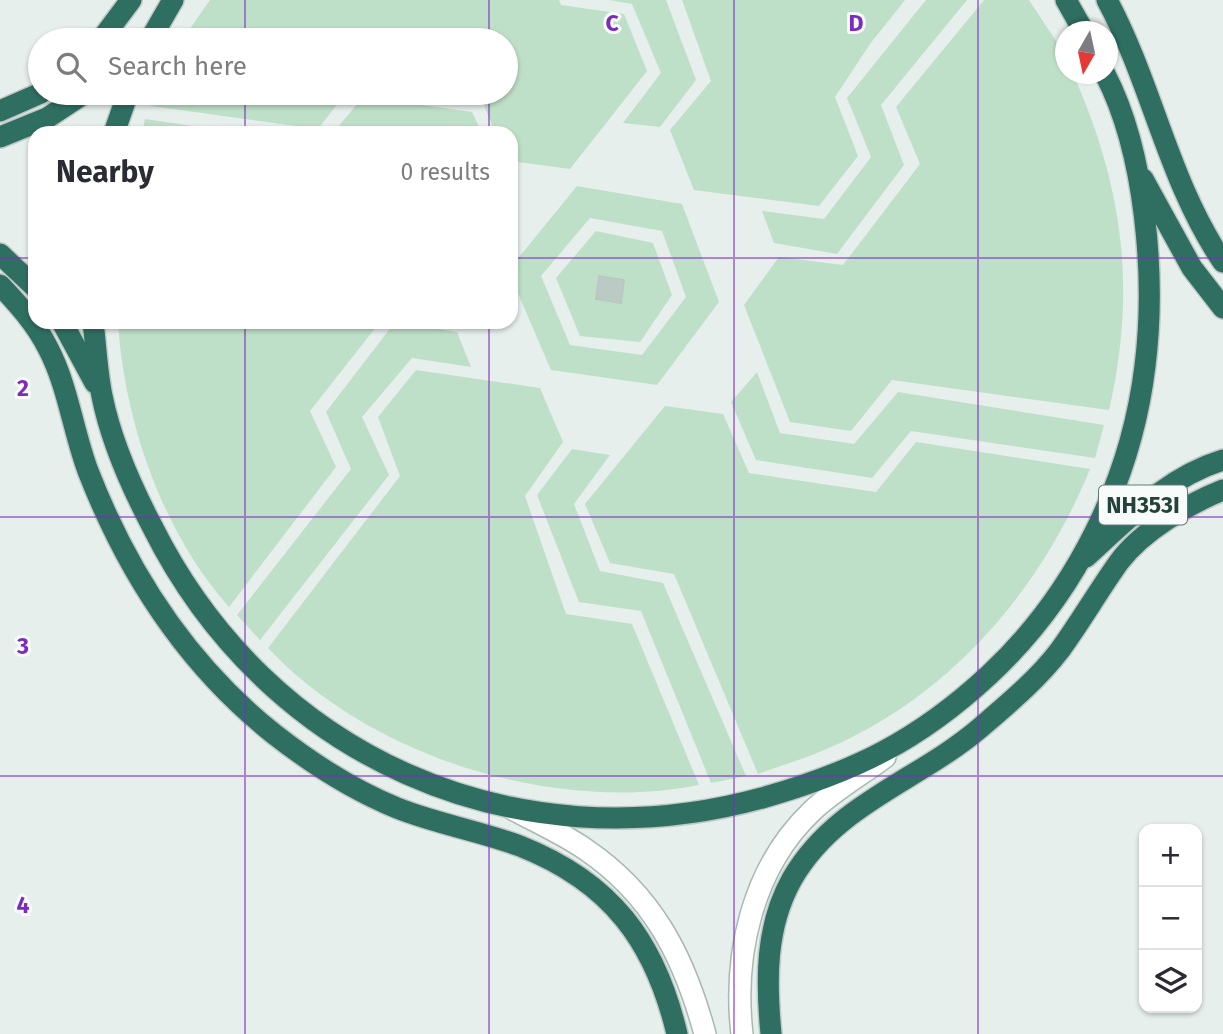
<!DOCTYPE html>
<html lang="en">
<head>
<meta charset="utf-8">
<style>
  body { margin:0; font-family:"Fira Sans",sans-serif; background:#f2f2f3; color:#2b2b33 }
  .controls { position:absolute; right:21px; bottom:21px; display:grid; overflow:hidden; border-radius:14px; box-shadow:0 2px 5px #0004 }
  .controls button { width:63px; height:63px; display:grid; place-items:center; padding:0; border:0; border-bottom:2px solid #e1e1e2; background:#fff; color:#2b2b33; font:35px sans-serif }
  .compass { position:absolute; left:1055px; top:21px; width:63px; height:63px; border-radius:50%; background:#fff; box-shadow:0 2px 5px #0004; rotate:189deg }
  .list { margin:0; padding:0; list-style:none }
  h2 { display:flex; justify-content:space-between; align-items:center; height:91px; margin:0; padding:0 28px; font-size:30px }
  h2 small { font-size:23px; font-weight:400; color:#7c7c81 }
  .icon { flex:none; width:38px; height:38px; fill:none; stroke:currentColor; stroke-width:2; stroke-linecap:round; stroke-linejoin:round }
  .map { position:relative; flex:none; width:1223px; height:1034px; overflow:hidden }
  .search { position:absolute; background:#fff; box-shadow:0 2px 5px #0004; left:28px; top:28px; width:490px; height:77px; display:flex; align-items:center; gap:18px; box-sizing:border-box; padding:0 24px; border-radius:38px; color:#7c7c81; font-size:26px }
  .panel { position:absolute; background:#fff; box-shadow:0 2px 5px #0004; left:28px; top:126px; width:490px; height:203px; border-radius:21px }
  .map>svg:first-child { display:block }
  .green { fill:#bfe0c8; fill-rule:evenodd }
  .building { fill:#bbcac4; stroke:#b8c9c2; stroke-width:2 }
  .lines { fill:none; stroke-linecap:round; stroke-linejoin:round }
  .minor-casing { stroke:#a8b8b2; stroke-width:24 }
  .highway-casing { stroke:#c2cac8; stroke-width:24 }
  .minor { stroke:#fff; stroke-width:21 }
  .highway { stroke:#2f6f62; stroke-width:21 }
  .grid { fill:none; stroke:#7b2cbf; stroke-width:2; stroke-opacity:0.55 }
  .labels { text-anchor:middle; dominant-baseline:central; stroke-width:6; stroke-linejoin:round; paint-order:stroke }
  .shield { fill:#f7fbf9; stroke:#637a73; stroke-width:2 }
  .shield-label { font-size:23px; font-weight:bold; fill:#24423a }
  .grid-label { font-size:23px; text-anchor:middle; font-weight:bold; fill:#7b2cbf; stroke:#f7fbf9; stroke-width:6; stroke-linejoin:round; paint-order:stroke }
</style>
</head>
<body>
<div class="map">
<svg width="1223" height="1034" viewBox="0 0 1223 1034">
  <rect width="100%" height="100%" fill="#e6efeb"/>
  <g class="green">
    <polygon points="210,0 559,0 561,5 624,14 647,71 570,169 511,161 511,133 495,133 482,100 432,93 506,93 506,40 182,40"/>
    <polygon points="609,0 666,0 696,80 660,127 623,123 661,73 632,4"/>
    <polygon points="682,0 905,0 870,44 835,97 858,156 819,206 694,190 670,130 711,81"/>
    <polygon points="926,0 967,0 881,105 904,165 837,254 774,243 762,211 824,219 871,157 847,98"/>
    <path d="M984,0H1029L1064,53L1066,74H1073C1123,186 1137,289 1109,410L892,380L851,431L790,422L744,305L779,257L843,265L920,164L896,107Z"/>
    <polygon points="157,93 346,93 318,129 151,106"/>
    <polygon points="363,97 472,112 482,133 374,130 372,133 333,133"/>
    <polygon points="145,119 241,133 142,133"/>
    <path d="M577,186L682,204L719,302L657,385L551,370L511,277V267ZM590,218L662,231L686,297L642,355L570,345L541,276Z"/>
    <polygon points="596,231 653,243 672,295 640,342 580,336 556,278"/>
    <path d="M118,322H380L310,411L336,467L229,607C162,532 124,420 118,322Z"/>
    <polygon points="395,322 457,332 471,367 412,358 362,417 389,475 260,640 237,615 351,469 326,412"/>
    <path d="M416,370L540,388L563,442L525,496L566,614L632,624L699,785C554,814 370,757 268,648L400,476L378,417Z"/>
    <polygon points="757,372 780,433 854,444 898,392 1104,425 1095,458 911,431 872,478 756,460 731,402"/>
    <path d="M665,406L723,414L749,473L876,492L916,442L1090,469C1042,587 956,689 838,744C813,756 785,764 758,774L674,574L610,563L585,504Z"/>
    <polygon points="572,449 610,455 574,504 600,571 663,583 746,776 711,783 641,611 579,602 537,495"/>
  </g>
  <polygon class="building" points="599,276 624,280 621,303 596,299"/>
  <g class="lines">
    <g class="minor-casing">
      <g id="minor">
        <path d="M509,807C534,821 562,833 585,849C653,895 684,957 705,1034"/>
        <path d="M742,1034C733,955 752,868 812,811C833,791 861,775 885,757"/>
      </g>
    </g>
    <g class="highway-casing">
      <g id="highway">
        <polyline points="1066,0 1084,32"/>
        <path d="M1107,0C1153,86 1168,181 1223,262"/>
        <polyline points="101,40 131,0"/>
        <polyline points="150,40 173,0"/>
        <polyline points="0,111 41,93"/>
        <polyline points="114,133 128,93"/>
        <polyline points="0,137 47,118 85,93"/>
        <polyline points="1143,179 1192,268 1223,308"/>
        <polyline points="0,254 35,287"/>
        <path d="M0,285C18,304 36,324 48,348C68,386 73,431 88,471C128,574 186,664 274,734C311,763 353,790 397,808C437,824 480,831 520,846C611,882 655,941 677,1034"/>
        <polyline points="62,322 95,383"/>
        <path d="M93,322C96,346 97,372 102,396C111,441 131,486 152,526C267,757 514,866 762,798C854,772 918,741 989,675C1075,595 1131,482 1145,366C1156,278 1146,153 1105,74"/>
        <path d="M1086,557C1128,519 1167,477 1223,460"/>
        <path d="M771,1034C766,981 765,927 792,879C835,804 918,781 980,728C1008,704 1038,679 1060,650C1081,621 1099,590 1119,562C1142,531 1188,504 1223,490"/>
      </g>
    </g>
    <use href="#minor" class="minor"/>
    <use href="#highway" class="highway"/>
  </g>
  <path class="grid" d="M245,0V40M489,0V40M734,0V1034M978,0V1034M245,93V133M489,93V133M0,258H35M511,258H1223M245,322V1034M489,322V1034M0,517H1223M0,776H1223"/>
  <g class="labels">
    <rect class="shield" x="1099" y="485.5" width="88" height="39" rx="5"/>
    <g class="shield-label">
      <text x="1143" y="505">NH353I</text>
    </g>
  </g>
  <g class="grid-label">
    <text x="612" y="31">C</text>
    <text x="856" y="31">D</text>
    <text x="23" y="396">2</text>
    <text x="23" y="654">3</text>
    <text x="23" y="913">4</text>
  </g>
</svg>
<div class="controls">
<button>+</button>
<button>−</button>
<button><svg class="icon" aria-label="layers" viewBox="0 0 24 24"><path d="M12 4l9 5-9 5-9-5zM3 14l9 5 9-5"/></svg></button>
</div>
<svg class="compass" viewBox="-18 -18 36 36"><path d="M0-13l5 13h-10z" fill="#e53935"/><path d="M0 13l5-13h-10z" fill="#7c7c81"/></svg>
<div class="search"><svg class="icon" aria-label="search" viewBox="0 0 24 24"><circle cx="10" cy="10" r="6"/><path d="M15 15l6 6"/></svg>Search here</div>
<section class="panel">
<h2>Nearby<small>0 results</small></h2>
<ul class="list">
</ul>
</section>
</div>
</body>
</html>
